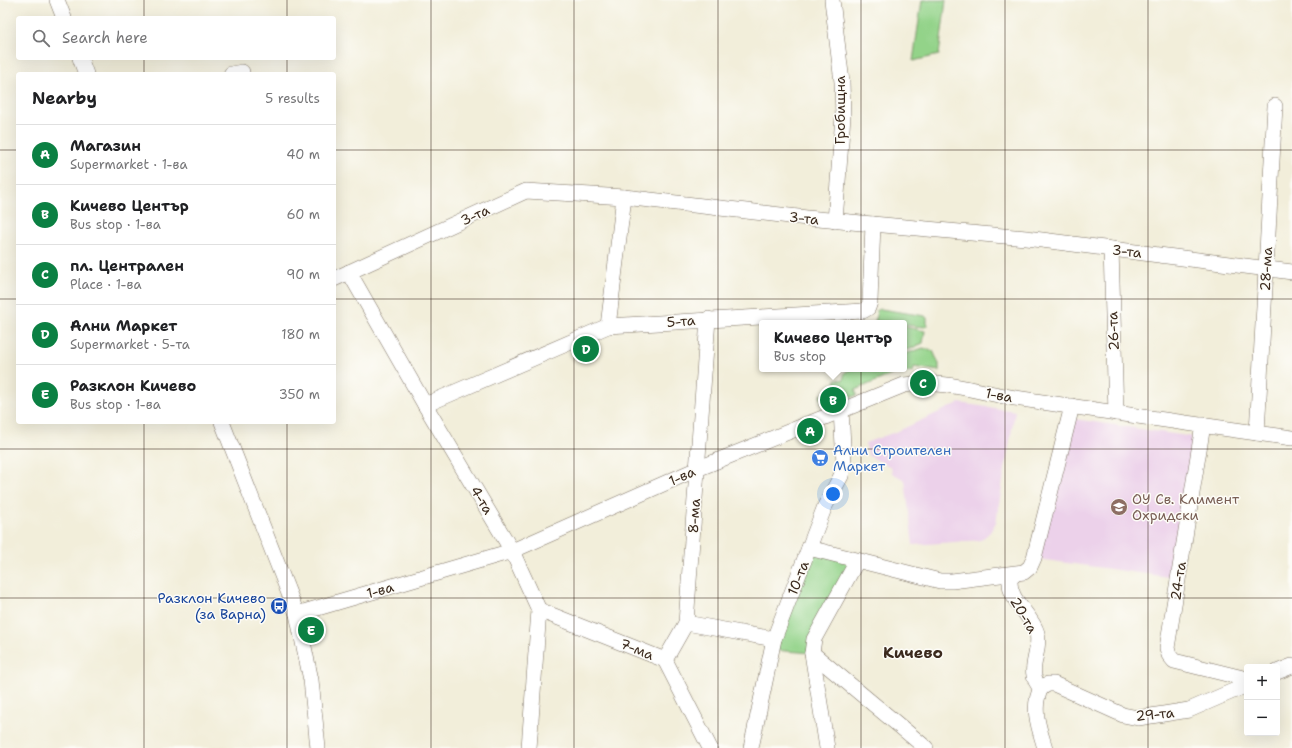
<!DOCTYPE html>
<html lang="en">
<head>
<meta charset="utf-8">
<style>
  body { margin:0; font-family:"Shantell Sans",sans-serif; background:#f2f2f2; color:#202124 }
  .controls { position:absolute; right:12px; bottom:12px; display:grid; overflow:hidden; border-radius:4px; box-shadow:0 4px 16px #0002 }
  .controls button { width:36px; height:36px; display:grid; place-items:center; padding:0; border:0; border-bottom:1px solid #e0e0e0; background:#fff; color:#202124; font:20px sans-serif }
  .you { position:absolute; left:833px; top:494px; width:14px; height:14px; margin:-10px; border:3px solid #fff; border-radius:50%; background:#1a73e8; box-shadow:0 0 0 6px #1a73e833 }
  .badge { display:grid; place-items:center; width:26px; height:26px; border-radius:50%; background:#0b8043; color:#fff; font-size:13px; font-weight:700 }
  .pin { position:absolute; translate:-50% -50%; border:2px solid #fff; box-shadow:0 1px 4px #0006 }
  .popup { position:absolute; left:759px; top:320px; width:148px; height:52px; box-sizing:border-box; display:grid; place-content:center; border-radius:4px; background:#fff; filter:drop-shadow(0 1px 3px #0005); font-size:13px; white-space:nowrap; color:#757577 }
  .popup b { font-size:15px; color:#202124 }
  .popup::after { content:''; position:absolute; left:50%; top:100%; margin-left:-8px; border:8px solid transparent; border-top-color:#fff }
  .list { margin:0; padding:0; list-style:none }
  h2 { display:flex; justify-content:space-between; align-items:center; height:52px; margin:0; padding:0 16px; font-size:17px }
  h2 small { font-size:13px; font-weight:400; color:#757577 }
  .list li { display:grid; grid-template-columns:26px 1fr auto; gap:12px; align-items:center; box-sizing:border-box; height:60px; padding:0 16px; border-top:1px solid #e0e0e0 }
  .list b { display:block; font-size:15px; white-space:nowrap }
  .list p { margin:0; font-size:13px; white-space:nowrap; color:#757577 }
  .list em { font-size:13px; font-style:normal; color:#757577 }
  .icon { flex:none; width:22px; height:22px; fill:none; stroke:currentColor; stroke-width:2; stroke-linecap:round; stroke-linejoin:round }
  .map { position:relative; flex:none; width:1292px; height:748px; overflow:hidden }
  .search { position:absolute; background:#fff; box-shadow:0 4px 16px #0002; left:16px; top:16px; width:320px; height:44px; display:flex; align-items:center; gap:10px; box-sizing:border-box; padding:0 14px; border-radius:4px; color:#757577; font-size:15px }
  .panel { position:absolute; background:#fff; box-shadow:0 4px 16px #0002; left:16px; top:72px; width:320px; height:352px; border-radius:4px }
  .map>svg:first-child { display:block }
  .built { fill:#ecd1ea }
  .green { fill:#93d389; stroke:#677e54 }
  .lines { fill:none; stroke-linecap:round; stroke-linejoin:round }
  .minor-casing { stroke:#7b6f60; stroke-width:16 }
  .minor { stroke:#fff; stroke-width:15 }
  .grid { fill:none; stroke:#3b2a1e; stroke-width:1; stroke-opacity:0.55 }
  .labels { text-anchor:middle; dominant-baseline:central; stroke-width:3; stroke-linejoin:round; paint-order:stroke }
  .street-label { font-size:14px; fill:#3b2a1e; stroke:#fdfcf7 }
  .shop-label { font-size:14px; fill:#366cbe; stroke:#fdfcf7; text-anchor:start }
  .education-label { font-size:14px; fill:#785e54; stroke:#fdfcf7; text-anchor:start }
  .transit-label { font-size:14px; fill:#164399; stroke:#fdfcf7; text-anchor:end }
  .quarter-label { font-size:16px; font-weight:bold; fill:#3b2a1e; stroke:#fdfcf7 }
</style>
</head>
<body>
<div class="map">
<svg width="1292" height="748" viewBox="0 0 1292 748">
  <rect width="100%" height="100%" fill="#fdfcf7"/>
  <filter id="ink" filterUnits="userSpaceOnUse"><feTurbulence type="fractalNoise" baseFrequency=".025" numOctaves="2"/><feDisplacementMap in="SourceGraphic" scale="8" xChannelSelector="R" yChannelSelector="G"/><feConvolveMatrix kernelMatrix="1 2 1 2 8 2 1 2 1" color-interpolation-filters="sRGB"/></filter>
  <filter id="wash" filterUnits="userSpaceOnUse"><feTurbulence type="fractalNoise" baseFrequency=".012" numOctaves="4" result="noise"/><feDisplacementMap in="SourceGraphic" scale="16" xChannelSelector="R" yChannelSelector="G"/><feGaussianBlur stdDeviation="0.9" result="paint"/><feColorMatrix in="noise" values="0 0 0 0 0 0 0 0 0 0 0 0 0 0 0 0 0 1.4 0 .05"/><feComposite in="paint" operator="in"/></filter>
  <g filter="url(#wash)">
    <rect width="100%" height="100%" fill="#f2eeda"/>
    <g class="built">
      <polygon points="959,403 1015,411 996,522 990,532 981,540 913,545 905,480 892,473 891,467 869,456 865,443 898,431"/>
      <polygon points="1075,419 1193,437 1175,578 1038,559"/>
    </g>
    <g class="green">
      <polygon points="922,0 946,0 939,55 913,61"/>
      <polygon points="881,309 925,316 927,318 927,325 925,327 904,325 904,323 875,321 877,310"/>
      <polygon points="906,327 925,331 923,343 908,350 904,349 904,328"/>
      <polygon points="923,348 933,351 939,364 939,371 914,367 913,372 898,372 855,390 857,395 824,408 820,395 835,390 836,379 843,380 845,372 852,369 904,369 904,353 908,353"/>
      <polygon points="809,548 857,561 812,653 772,650"/>
    </g>
  </g>
  <g filter="url(#ink)">
    <g class="lines">
      <g class="minor-casing">
        <g id="minor">
          <polyline points="57,0 64,18"/>
          <polyline points="832,0 842,82 843,116 835,221"/>
          <polyline points="80,58 86,74"/>
          <polyline points="231,74 242,72 242,74"/>
          <polyline points="1111,249 1116,413"/>
          <polyline points="349,272 425,405 512,551 539,610 529,748"/>
          <polyline points="334,279 526,191 624,197 807,218 1026,238 1292,272"/>
          <polyline points="608,326 624,197"/>
          <polyline points="425,405 608,326 863,311 868,308 870,302 873,224"/>
          <polyline points="222,422 297,614 311,680 318,748"/>
          <polyline points="1203,425 1167,648 1169,655 1174,661 1247,679"/>
          <polyline points="1257,433 1275,106"/>
          <polyline points="809,548 940,581 952,581 1024,572 1030,567 1034,558 1072,406"/>
          <path d="M1015,574L1010,579C1008,601 1031,613 1037,633C1042,652 1024,672 1041,688"/>
          <polyline points="539,610 665,660 710,748"/>
          <path d="M297,614L512,551L697,469L904,385C942,379 978,392 1015,398C1107,412 1200,425 1292,438"/>
          <polyline points="686,623 774,639"/>
          <polyline points="812,653 926,748"/>
          <polyline points="665,660 686,623 708,319"/>
          <polyline points="1277,672 1292,666"/>
          <polyline points="1041,688 1048,684 1054,684 1123,715 1138,718 1189,710 1247,685"/>
          <path d="M1041,688C1031,708 1039,728 1045,748"/>
          <polyline points="751,748 774,639 825,506 841,476 844,463 841,410"/>
          <polyline points="827,748 812,653 814,639 857,561"/>
        </g>
      </g>
      <use href="#minor" class="minor"/>
    </g>
  </g>
  <path class="grid" d="M144,0V18M287,0V18M431,0V748M574,0V748M718,0V748M861,0V748M1005,0V748M1148,0V748M144,58V74M287,58V74M0,150H18M334,150H1292M0,299H18M334,299H1292M144,422V748M287,422V748M0,449H1292M0,598H1292"/>
  <defs>
    <g id="supermarket-disc" transform="scale(0.9)"><circle r="9.5" fill="#3f7fe0" stroke="#fdfcf7"/><path d="M-6-5.5h2.5l.6 2H6L4.5 2H-2.5L-4.4-4H-6ZM-1.5 3.2a1.3 1.3 0 1 0 .1 0ZM3 3.2a1.3 1.3 0 1 0 .1 0Z" fill="#fff"/></g>
    <g id="school-disc" transform="scale(0.9)"><circle r="9.5" fill="#8d6e63" stroke="#fdfcf7"/><path d="M0-5L7-2L0 1L-7-2ZM-4 1L0 2.5L4 1V4Q0 6-4 4Z" fill="#fff"/></g>
    <g id="bus-disc" transform="scale(0.9)"><circle r="9.5" fill="#1a4fb4" stroke="#fdfcf7"/><path d="M-5-6H5V4H4V6H2V4H-2V6H-4V4H-5ZM-3.5-4V0h7V-4ZM-3.5 1.2v1.5H-2V1.2ZM2 1.2v1.5H3.5V1.2Z" fill="#fff"/></g>
  </defs>
  <g fill-rule="evenodd">
    <use href="#supermarket-disc" x="820" y="458"/>
    <use href="#school-disc" x="1119" y="507"/>
    <use href="#bus-disc" x="279" y="606"/>
  </g>
  <g class="labels">
    <g class="street-label">
      <text transform="translate(840 110) rotate(-90)">Гробищна</text>
      <text transform="translate(475 215) rotate(-25)">3-та</text>
      <text transform="translate(804 218) rotate(6)">3-та</text>
      <text transform="translate(1127 251) rotate(7)">3-та</text>
      <text transform="translate(1266 269) rotate(-87)">28-ма</text>
      <text transform="translate(681 321) rotate(-4)">5-та</text>
      <text transform="translate(1113 331) rotate(-92)">26-та</text>
      <text transform="translate(999 395) rotate(10)">1-ва</text>
      <text transform="translate(682 476) rotate(-24)">1-ва</text>
      <text transform="translate(482 500) rotate(59)">4-та</text>
      <text transform="translate(694 516) rotate(-86)">8-ма</text>
      <text transform="translate(798 578) rotate(-69)">10-та</text>
      <text transform="translate(1178 581) rotate(-81)">24-та</text>
      <text transform="translate(380 590) rotate(-16)">1-ва</text>
      <text transform="translate(1024 615) rotate(60)">20-та</text>
      <text transform="translate(637 649) rotate(22)">7-ма</text>
      <text transform="translate(1155 714) rotate(-5)">29-та</text>
    </g>
    <g class="shop-label">
      <text x="833" y="450">Ални Строителен<tspan x="833" dy="16">Маркет</tspan></text>
    </g>
    <g class="education-label">
      <text x="1132" y="499">ОУ Св. Климент<tspan x="1132" dy="16">Охридски</tspan></text>
    </g>
    <g class="transit-label">
      <text x="266" y="598">Разклон Кичево<tspan x="266" dy="16">(за Варна)</tspan></text>
    </g>
    <g class="quarter-label">
      <text x="913" y="652">Кичево</text>
    </g>
  </g>
</svg>
<div class="controls">
<button>+</button>
<button>−</button>
</div>
<div class="you"></div>
<div class="pin badge" style="left:810px;top:431px">A</div>
<div class="pin badge" style="left:833px;top:400px">B</div>
<div class="popup"><b>Кичево Център</b>Bus stop</div>
<div class="pin badge" style="left:923px;top:383px">C</div>
<div class="pin badge" style="left:586px;top:349px">D</div>
<div class="pin badge" style="left:311px;top:630px">E</div>
<div class="search"><svg class="icon" aria-label="search" viewBox="0 0 24 24"><circle cx="10" cy="10" r="6"/><path d="M15 15l6 6"/></svg>Search here</div>
<section class="panel">
<h2>Nearby<small>5 results</small></h2>
<ul class="list">
<li><span class="badge">A</span><div><b>Магазин</b><p>Supermarket · 1-ва</p></div><em>40 m</em></li>
<li><span class="badge">B</span><div><b>Кичево Център</b><p>Bus stop · 1-ва</p></div><em>60 m</em></li>
<li><span class="badge">C</span><div><b>пл. Централен</b><p>Place · 1-ва</p></div><em>90 m</em></li>
<li><span class="badge">D</span><div><b>Ални Маркет</b><p>Supermarket · 5-та</p></div><em>180 m</em></li>
<li><span class="badge">E</span><div><b>Разклон Кичево</b><p>Bus stop · 1-ва</p></div><em>350 m</em></li>
</ul>
</section>
</div>
</body>
</html>
